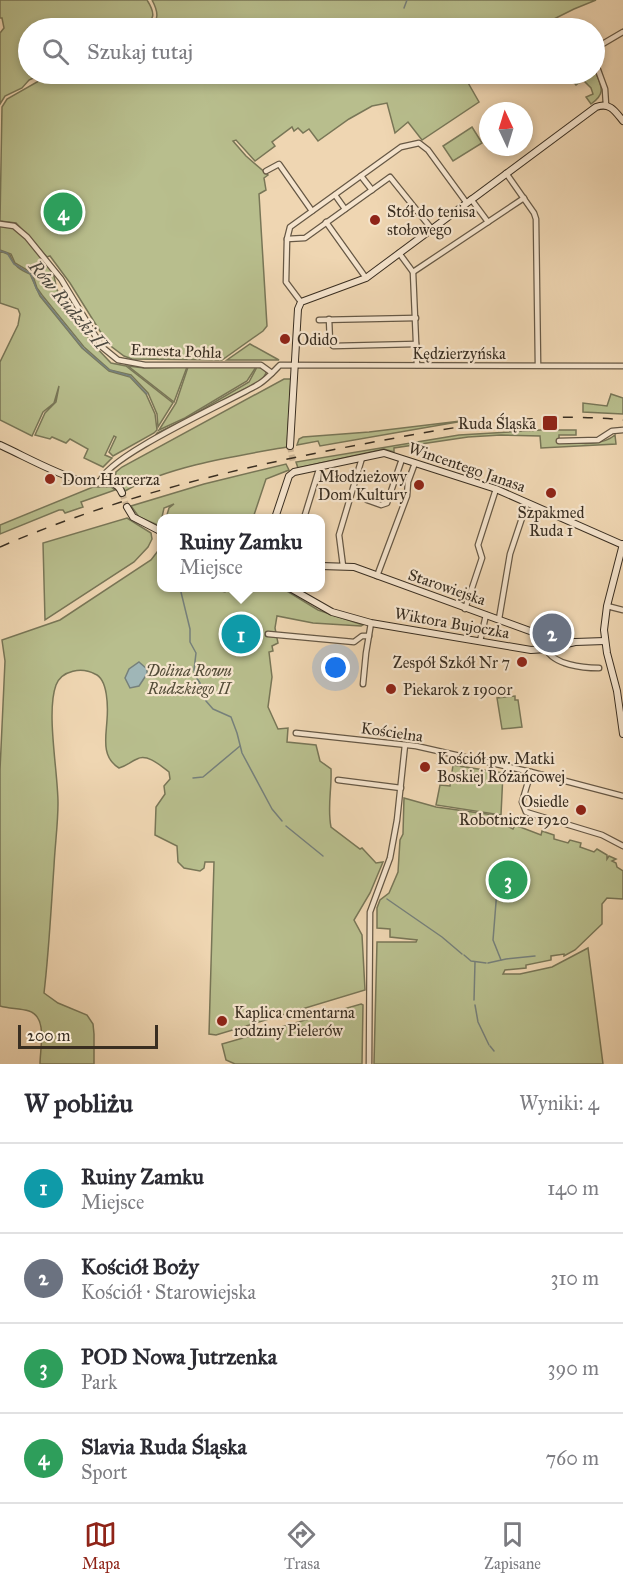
<!DOCTYPE html>
<html lang="pl">
<head>
<meta charset="utf-8">
<style>
  body { margin:0; font-family:"IM FELL Great Primer",serif; background:#f2f2f3; color:#2b2b33 }
  .compass { position:absolute; left:479px; top:102px; width:54px; height:54px; border-radius:50%; background:#fff; box-shadow:0 3px 9px #0003; rotate:356deg }
  .scale { position:absolute; left:18px; bottom:15px; width:140px; box-sizing:border-box; padding-left:6px; border:3px solid #392e21; border-top:0; font-size:16px; line-height:21px; white-space:nowrap; color:#392e21; -webkit-text-stroke:4px #f5e4cd; paint-order:stroke }
  .you { position:absolute; left:336px; top:668px; width:21px; height:21px; margin:-15px; border:4px solid #fff; border-radius:50%; background:#1a73e8; box-shadow:0 0 0 9px #1a73e833 }
  .badge { display:grid; place-items:center; width:39px; height:39px; border-radius:50%; background:#8f2418; color:#fff; font-size:20px; font-weight:700 }
  .pin { position:absolute; translate:-50% -50%; border:3px solid #fff; box-shadow:0 2px 6px #0006 }
  .popup { position:absolute; left:157px; top:514px; width:168px; height:78px; box-sizing:border-box; display:grid; place-content:center; border-radius:12px; background:#fff; filter:drop-shadow(0 2px 4px #0005); font-size:20px; white-space:nowrap; color:#7c7c81 }
  .popup b { font-size:22px; color:#2b2b33 }
  .popup::after { content:''; position:absolute; left:50%; top:100%; margin-left:-12px; border:12px solid transparent; border-top-color:#fff }
  .list { margin:0; padding:0; list-style:none }
  h2 { display:flex; justify-content:space-between; align-items:center; height:78px; margin:0; padding:0 24px; font-size:26px }
  h2 small { font-size:20px; font-weight:400; color:#7c7c81 }
  .list li { display:grid; grid-template-columns:39px 1fr auto; gap:18px; align-items:center; box-sizing:border-box; height:90px; padding:0 24px; border-top:2px solid #e1e1e2 }
  .list b { display:block; font-size:22px; white-space:nowrap }
  .list p { margin:0; font-size:20px; white-space:nowrap; color:#7c7c81 }
  .list em { font-size:20px; font-style:normal; color:#7c7c81 }
  .icon { flex:none; width:33px; height:33px; fill:none; stroke:currentColor; stroke-width:2; stroke-linecap:round; stroke-linejoin:round }
  .map { position:relative; flex:none; width:623px; height:1064px; overflow:hidden }
  .search { position:absolute; background:#fff; box-shadow:0 3px 9px #0003; left:18px; right:18px; top:18px; height:66px; display:flex; align-items:center; gap:15px; box-sizing:border-box; padding:0 21px; border-radius:33px; color:#7c7c81; font-size:22px }
  .sheet { height:438px; background:#fff }
  nav { display:flex; justify-content:space-around; align-items:center; box-sizing:border-box; height:84px; border-top:2px solid #e1e1e2; background:#fff; font-size:16px; color:#7c7c81 }
  nav a { display:grid; justify-items:center; gap:3px }
  nav .on { color:#8f2418 }
  .map>svg:first-child { display:block }
  .green { fill:#b8be8d; stroke:#787657; stroke-width:1.5 }
  .water { fill:#9fb6b7; stroke:#76807b; stroke-width:1.5 }
  .lines { fill:none; stroke-linecap:round; stroke-linejoin:round }
  .stream { stroke:#76807b; stroke-width:1.5 }
  .secondary-tunnel { stroke:#cbb495; stroke-width:6; stroke-dasharray:6 3; stroke-linecap:butt }
  .street-casing { stroke:#665845; stroke-width:7 }
  .secondary-casing { stroke:#392e21; stroke-width:8 }
  .street { stroke:#f5e4cd; stroke-width:4.5 }
  .secondary { stroke:#f5e4cd; stroke-width:6 }
  .rail { stroke:#392e21; stroke-width:1.5; stroke-dasharray:10 10; stroke-linecap:butt }
  .poi-dot { fill:#8f2418; stroke:#f5e4cd; stroke-width:2 }
  .labels { text-anchor:middle; dominant-baseline:central; stroke-width:4.5; stroke-linejoin:round; paint-order:stroke }
  .poi-label { font-size:16px; fill:#392e21; stroke:#f5e4cd; text-anchor:start }
  .street-label { font-size:16px; fill:#392e21; stroke:#f5e4cd }
  .park-label { font-size:16px; font-style:italic; fill:#524b37; stroke:#f5e4cd }
  .water-label { font-size:18px; font-style:italic; fill:#4d493f; stroke:#f5e4cd }
</style>
</head>
<body>
<div class="map">
<svg width="623" height="1064" viewBox="0 0 623 1064">
  <rect width="100%" height="100%" fill="#efd6b2"/>
  <filter id="stains"><feTurbulence type="fractalNoise" baseFrequency=".00333" numOctaves="4"/><feColorMatrix values="0 0 0 0 .2 0 0 0 0 .09 0 0 0 0 .02 0 0 0 .5 -.17"/></filter>
  <radialGradient id="worn" r=".72"><stop offset=".6" stop-color="#630" stop-opacity="0"/><stop offset="1" stop-color="#630" stop-opacity=".3"/></radialGradient>
  <g class="green">
    <path d="M0,0H147C156,14 155,20 141,28H28V74H42L29,80L22,88L5,96L0,104V33L4,28L2,18H0Z"/>
    <path d="M152,0H596L574,9L536,28H149C160,21 158,11 152,0Z"/>
    <path d="M595,71C601,86 607,93 591,104L586,97L593,94L591,88L583,80L576,85L567,74H594Z"/>
    <polygon points="51,74 463,74 479,102 422,140 408,122 395,133 387,103 372,106 349,119 318,141 309,129 303,133 298,128 294,131 292,127 272,142 275,146 255,161 236,140 233,141 246,156 268,175 264,178 266,190 259,194 267,326 263,331 222,360 132,359 124,356 108,344 70,283 50,256 47,257 16,223 0,221 2,107 7,99"/>
    <polygon points="472,127 482,143 453,161 443,146"/>
    <polygon points="0,225 12,227 26,238 53,271 57,290 92,343 111,363 126,366 173,403 158,427 157,414 148,393 131,375 110,370 84,347 42,295 37,288 32,273 15,263 11,254 0,250"/>
    <path d="M0,251L10,255C14,266 20,270 30,274L40,296L82,348L109,371L130,377L146,394L155,414L157,430L154,433L113,456L109,452L116,437L114,436L105,455L112,458L103,467L84,458L88,449L70,439L66,443L52,437L50,439L35,435L45,413L56,402L59,386L54,403L43,412L32,436L0,420V362L18,325L20,314L18,309L0,303Z"/>
    <polygon points="250,344 279,360 227,360"/>
    <polygon points="128,366 144,368 187,367 174,402"/>
    <polygon points="188,367 256,367 247,381 185,418 159,430 176,403"/>
    <polygon points="257,367 265,369 266,373 262,380 155,436 157,433 186,419 249,382"/>
    <path d="M284,379H291L287,447C236,456 169,466 125,491L120,482L115,479L116,472L122,467Z"/>
    <polygon points="611,394 623,398 623,414 583,412 583,403 607,406"/>
    <polygon points="469,420 320,446 318,441 297,445 299,439 303,437 369,432"/>
    <path d="M541,430H576V435H559V442C577,443 601,447 615,435L616,444L541,448L540,436L501,435L468,437L394,448V452L384,449L298,468L296,462L459,435Z"/>
    <polygon points="286,464 289,470 266,479 253,518 166,518 169,508 174,504 164,508 160,526 139,517 131,506 204,484"/>
    <polygon points="93,487 111,487 115,490 81,502 83,507 65,513 63,510 59,510 0,534 0,525"/>
    <polygon points="127,518 151,533 152,539 148,547 134,562 45,620 43,543"/>
    <path d="M161,547L162,588H208L225,592L227,588H282L318,610L363,625L361,626L313,623L277,616L275,628L278,643L272,646L273,651L269,652L272,677L268,707L278,729L288,728L287,742L316,745L320,761L331,769C332,789 327,807 331,827L360,849L362,848L376,863L383,862L370,893L354,920L362,935L365,990L216,1035L209,1034L214,862H205L204,868L200,871L184,868L178,862L177,846L155,835L156,807L165,794L164,786L170,779L169,772C161,766 147,753 137,759C130,762 127,766 119,768C101,757 106,737 107,720C108,707 108,679 95,674C82,667 62,670 56,685C46,712 58,772 58,803C58,824 55,845 54,866C51,909 49,951 44,993L58,1003L87,1015L93,1024L94,1034V1064H40C40,1048 48,1017 29,1011C19,1008 9,1009 0,1006V770L5,661L2,640L60,620L151,560Z"/>
    <polygon points="515,696 515,700 518,700 522,727 502,729 497,698"/>
    <polygon points="453,765 503,773 501,815 436,805 440,785 450,786"/>
    <polygon points="404,798 436,807 501,816 500,822 513,829 515,825 541,835 542,831 554,835 554,839 568,843 570,840 581,843 580,847 594,852 597,849 607,855 607,859 609,856 616,859 612,861 616,863 617,867 623,871 623,899 607,898 602,904 602,924 575,950 564,956 564,954 551,956 551,960 526,965 526,968 505,970 503,974 520,974 552,967 588,948 603,1064 374,1064 377,942 416,942 417,940 390,937 390,929 377,928 377,908 380,900 389,893 398,872 400,840 403,834"/>
    <polygon points="361,1004 363,1005 362,1064 235,1064 226,1060 222,1044"/>
  </g>
  <polygon class="water" points="139,662 147,669 147,674 139,686 130,688 125,678 129,669"/>
  <g class="lines">
    <g class="stream">
      <polyline points="404,8 407,0"/>
      <polyline points="0,251 7,253 14,264 31,274 36,288 41,296 83,348 109,370 130,376 147,394"/>
      <polyline points="180,588 190,629 190,642 196,653 194,670 195,675 203,688 206,701 213,709 231,717 237,733 242,753 272,809 282,821"/>
      <polyline points="193,778 203,777 240,746"/>
      <polyline points="286,826 323,856"/>
      <polyline points="497,890 493,940 501,960"/>
      <polyline points="387,899 442,937 462,954"/>
      <polyline points="464,955 471,961 486,963"/>
      <polyline points="488,963 506,959 535,956"/>
      <polyline points="474,1000 475,962"/>
      <polyline points="475,1005 478,1022 489,1045"/>
      <polyline points="490,1046 494,1051"/>
    </g>
    <g class="secondary-tunnel">
      <polyline points="290,446 293,463"/>
      <polyline points="122,493 127,507"/>
    </g>
    <g class="street-casing">
      <g id="street">
        <polyline points="594,49 623,32"/>
        <polyline points="594,59 605,89 606,105"/>
        <polyline points="266,171 279,164 312,211"/>
        <polyline points="506,173 534,213 536,219 538,365"/>
        <polyline points="361,176 372,190"/>
        <polyline points="335,195 345,209"/>
        <polyline points="471,199 488,222"/>
        <polyline points="326,222 366,278"/>
        <polyline points="0,224 14,226 27,237 61,279 102,347 118,360 145,365 261,365 272,373"/>
        <polyline points="287,239 305,238 390,177 431,228"/>
        <polyline points="399,253 413,272 417,365"/>
        <polyline points="413,272 524,198"/>
        <polyline points="301,302 286,282 287,239 290,227 401,147 419,143 428,150 466,202"/>
        <polyline points="329,319 330,342 333,346 416,344"/>
        <polyline points="319,320 416,318"/>
        <polyline points="559,441 598,440 612,431 623,430"/>
        <path d="M100,482C106,456 231,401 259,384C267,379 273,372 280,365L623,366"/>
        <polyline points="367,500 381,505 387,503 402,459"/>
        <polyline points="304,518 320,466"/>
        <polyline points="343,566 339,535 362,458"/>
        <polyline points="377,576 407,496 408,482 415,463"/>
        <polyline points="607,606 623,610"/>
        <polyline points="465,609 482,558 478,545 496,489"/>
        <polyline points="499,619 510,554 527,503"/>
        <polyline points="268,634 354,642 362,636 369,636"/>
        <polyline points="480,641 486,615"/>
        <path d="M546,649C554,665 583,668 599,668"/>
        <polyline points="363,684 366,653 371,623"/>
        <polyline points="296,733 416,746 531,772 623,796"/>
        <polyline points="531,772 522,802 526,812 602,835 623,846"/>
        <polyline points="338,780 401,788"/>
        <polyline points="369,1064 370,912 390,858 397,820 405,745"/>
      </g>
    </g>
    <g class="secondary-casing">
      <g id="secondary">
        <path d="M0,445C26,457 54,473 81,481C97,486 115,475 122,493"/>
        <path d="M290,446L298,309L301,302L366,278L596,107C610,102 615,111 623,121"/>
        <polyline points="127,507 133,517 162,532"/>
        <polyline points="275,518 289,476 294,472 384,453 496,489 623,545"/>
        <polyline points="623,544 607,606 604,630 607,653 617,691 623,734"/>
        <polyline points="320,566 354,567 563,643"/>
        <polyline points="290,588 332,612 371,623 531,650 546,649 575,642 605,641"/>
      </g>
    </g>
    <use href="#street" class="street"/>
    <use href="#secondary" class="secondary"/>
    <path class="rail" d="M0,547C122,494 249,465 379,441C459,426 542,411 623,420"/>
  </g>
  <g class="poi-dot">
    <circle cx="375" cy="220" r="6"/>
    <circle cx="285" cy="339" r="6"/>
    <rect x="542" y="415" width="16" height="16" rx="3"/>
    <circle cx="50" cy="479" r="6"/>
    <circle cx="419" cy="485" r="6"/>
    <circle cx="551" cy="493" r="6"/>
    <circle cx="522" cy="662" r="6"/>
    <circle cx="391" cy="689" r="6"/>
    <circle cx="425" cy="767" r="6"/>
    <circle cx="581" cy="810" r="6"/>
    <circle cx="222" cy="1021" r="6"/>
  </g>
  <g class="labels">
    <g class="poi-label">
      <text x="387" y="211">Stół do tenisa<tspan x="387" dy="18">stołowego</tspan></text>
      <text x="297" y="339">Odido</text>
      <text x="536" y="423" text-anchor="end">Ruda Śląska</text>
      <text x="407" y="476" text-anchor="end">Młodzieżowy<tspan x="407" dy="18">Dom Kultury</tspan></text>
      <text x="62" y="479">Dom Harcerza</text>
      <text x="551" y="512" text-anchor="middle">Szpakmed<tspan x="551" dy="18">Ruda 1</tspan></text>
      <text x="510" y="662" text-anchor="end">Zespół Szkół Nr 7</text>
      <text x="403" y="689">Piekarok z 1900r</text>
      <text x="437" y="758">Kościół pw. Matki<tspan x="437" dy="18">Boskiej Różańcowej</tspan></text>
      <text x="569" y="801" text-anchor="end">Osiedle<tspan x="569" dy="18">Robotnicze 1920</tspan></text>
      <text x="234" y="1012">Kaplica cmentarna<tspan x="234" dy="18">rodziny Pielerów</tspan></text>
    </g>
    <g class="street-label">
      <text transform="translate(176 351) rotate(2)">Ernesta Pohla</text>
      <text x="459" y="353">Kędzierzyńska</text>
      <text transform="translate(467 467) rotate(19)">Wincentego Janasa</text>
      <text transform="translate(447 587) rotate(19)">Starowiejska</text>
      <text transform="translate(452 623) rotate(10)">Wiktora Bujoczka</text>
      <text transform="translate(392 732) rotate(8)">Kościelna</text>
    </g>
    <g class="park-label">
      <text x="189" y="670">Dolina Rowu<tspan x="189" dy="18">Rudzkiego II</tspan></text>
    </g>
    <g class="water-label">
      <text transform="translate(68 305) rotate(50)">Rów Rudzki II</text>
    </g>
  </g>
  <rect width="100%" height="100%" filter="url(#stains)"/>
  <rect width="100%" height="100%" fill="url(#worn)"/>
</svg>
<svg class="compass" viewBox="-18 -18 36 36"><path d="M0-13l5 13h-10z" fill="#e53935"/><path d="M0 13l5-13h-10z" fill="#7c7c81"/></svg>
<div class="scale">200 m</div>
<div class="you"></div>
<div class="pin badge" style="left:241px;top:634px;background:#0f9aa8">1</div>
<div class="popup"><b>Ruiny Zamku</b>Miejsce</div>
<div class="pin badge" style="left:552px;top:633px;background:#6b7280">2</div>
<div class="pin badge" style="left:508px;top:880px;background:#2e9e5b">3</div>
<div class="pin badge" style="left:63px;top:212px;background:#2e9e5b">4</div>
<div class="search"><svg class="icon" aria-label="search" viewBox="0 0 24 24"><circle cx="10" cy="10" r="6"/><path d="M15 15l6 6"/></svg>Szukaj tutaj</div>
</div>
<section class="sheet">
<h2>W pobliżu<small>Wyniki: 4</small></h2>
<ul class="list">
<li><span class="badge" style="background:#0f9aa8">1</span><div><b>Ruiny Zamku</b><p>Miejsce</p></div><em>140 m</em></li>
<li><span class="badge" style="background:#6b7280">2</span><div><b>Kościół Boży</b><p>Kościół · Starowiejska</p></div><em>310 m</em></li>
<li><span class="badge" style="background:#2e9e5b">3</span><div><b>POD Nowa Jutrzenka</b><p>Park</p></div><em>390 m</em></li>
<li><span class="badge" style="background:#2e9e5b">4</span><div><b>Slavia Ruda Śląska</b><p>Sport</p></div><em>760 m</em></li>
</ul>
</section>
<nav>
<a class="on"><svg class="icon" aria-label="map" viewBox="0 0 24 24"><path d="M3 6l6-2 6 2 6-2v14l-6 2-6-2-6 2zM9 4v14M15 6v14"/></svg>Mapa</a>
<a><svg class="icon" aria-label="directions" viewBox="0 0 24 24"><path d="M12 3l9 9-9 9-9-9zM9 14v-3h6M13 9l2 2-2 2"/></svg>Trasa</a>
<a><svg class="icon" aria-label="saved" viewBox="0 0 24 24"><path d="M7 4h10v16l-5-4-5 4z"/></svg>Zapisane</a>
</nav>
</body>
</html>
